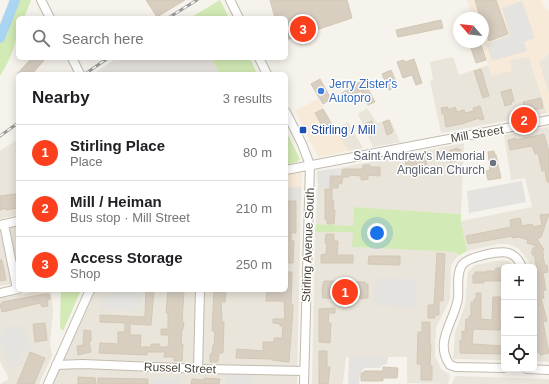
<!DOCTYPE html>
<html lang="en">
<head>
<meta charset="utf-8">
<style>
  body { margin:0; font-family:Arial,sans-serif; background:#f6f6f6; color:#202124 }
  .controls { position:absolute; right:12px; bottom:12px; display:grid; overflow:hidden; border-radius:6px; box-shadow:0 2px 10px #0003 }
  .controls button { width:36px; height:36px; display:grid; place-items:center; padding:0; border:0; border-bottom:1px solid #e0e0e0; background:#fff; color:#202124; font:20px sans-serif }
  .compass { position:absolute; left:453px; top:12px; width:36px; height:36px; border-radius:50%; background:#fff; box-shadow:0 2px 10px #0003; rotate:298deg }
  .you { position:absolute; left:377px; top:233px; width:14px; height:14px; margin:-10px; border:3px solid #fff; border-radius:50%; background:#1a73e8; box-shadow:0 0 0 6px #1a73e833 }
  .badge { display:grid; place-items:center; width:26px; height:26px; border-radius:50%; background:#fc3f1d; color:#fff; font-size:13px; font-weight:700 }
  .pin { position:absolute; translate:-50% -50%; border:2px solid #fff; box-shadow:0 1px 4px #0006 }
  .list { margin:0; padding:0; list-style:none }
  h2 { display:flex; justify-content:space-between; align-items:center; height:52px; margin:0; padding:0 16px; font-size:17px }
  h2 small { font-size:13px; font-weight:400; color:#757577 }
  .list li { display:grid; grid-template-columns:26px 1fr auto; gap:12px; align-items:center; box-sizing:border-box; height:56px; padding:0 16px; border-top:1px solid #e0e0e0 }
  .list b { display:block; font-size:15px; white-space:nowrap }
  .list p { margin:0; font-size:13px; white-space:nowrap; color:#757577 }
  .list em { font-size:13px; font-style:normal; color:#757577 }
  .icon { flex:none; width:22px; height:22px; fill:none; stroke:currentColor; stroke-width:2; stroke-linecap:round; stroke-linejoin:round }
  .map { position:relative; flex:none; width:549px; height:384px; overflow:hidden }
  .search { position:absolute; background:#fff; box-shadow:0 2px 10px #0003; left:16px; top:16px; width:272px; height:44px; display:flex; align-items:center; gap:10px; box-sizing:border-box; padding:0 14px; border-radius:6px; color:#757577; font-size:15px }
  .panel { position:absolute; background:#fff; box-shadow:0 2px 10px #0003; left:16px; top:72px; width:272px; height:220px; border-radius:6px }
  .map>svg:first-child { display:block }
  .residential { fill:#eae5da }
  .commercial { fill:#f7ead8 }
  .industrial { fill:#e6e2dd }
  .green { fill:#d2eab5 }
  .parking { fill:#e5e3e0 }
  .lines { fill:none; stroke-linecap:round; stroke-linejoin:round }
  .river { stroke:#a9d4f2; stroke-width:10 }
  .building { fill:#d8cfc1; stroke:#d3c7b4 }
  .minor-casing { stroke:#c2bbae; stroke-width:10 }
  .minor { stroke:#fff; stroke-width:8 }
  .rail-casing { stroke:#9a9a9a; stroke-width:3 }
  .rail { stroke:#fff; stroke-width:1.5; stroke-dasharray:4.5; stroke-linecap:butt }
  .shop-dot { fill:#3f7fe0; stroke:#fff; stroke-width:1.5 }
  .transit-dot { fill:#1a4fb4; stroke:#fff; stroke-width:1.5 }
  .worship-dot { fill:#6b7280; stroke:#fff; stroke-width:1.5 }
  .labels { text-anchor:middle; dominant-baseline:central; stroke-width:3; stroke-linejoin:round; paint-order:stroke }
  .shop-label { font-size:12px; fill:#366cbe; stroke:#fff; text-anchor:start }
  .transit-label { font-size:12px; fill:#164399; stroke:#fff; text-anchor:start }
  .street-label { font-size:12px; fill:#4b4439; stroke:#fff }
  .worship-label { font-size:12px; fill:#5b616d; stroke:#fff; text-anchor:end }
</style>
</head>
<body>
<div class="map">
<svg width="549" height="384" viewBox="0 0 549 384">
  <rect width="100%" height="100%" fill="#f6f3ec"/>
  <g class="residential">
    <polygon points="549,54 549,94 539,62"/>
    <polygon points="453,57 459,75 488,65 492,76 510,60 529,57 547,113 441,133 430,81 433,80 430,62"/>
    <polygon points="367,108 377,123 390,119 400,142 373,147 358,114"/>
    <polygon points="348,122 363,148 348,151 335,129"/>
    <polygon points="548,127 549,131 549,362 534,361 534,267 530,267 529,261 519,249 509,244 499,244 467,251 461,221 532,207 525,178 511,180 504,135"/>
    <polygon points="18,139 18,215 0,219 0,151"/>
    <polygon points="464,143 461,214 354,207 353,226 316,224 317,188 337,188 339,168"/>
    <polygon points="286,199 301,199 297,384 53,384 95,290 286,290"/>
    <polygon points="18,226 18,283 0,286 0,229"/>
    <polygon points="315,232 353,232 353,247 456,252 458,256 451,265 450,299 436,328 435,356 441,369 450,375 448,384 407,383 407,357 346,357 343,384 312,384"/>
    <polygon points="502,260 510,262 512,267 504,267 504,360 453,359 455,333 465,305 468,272 475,265"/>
    <polygon points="44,290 51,290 53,311 50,344 52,356 39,384 0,384 9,379 0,361 0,298"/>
    <polygon points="455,376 549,379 549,384 452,384"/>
  </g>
  <g class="commercial">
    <polygon points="467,0 540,0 549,12 549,54 539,62 549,94 549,112 547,113 529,57 510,60 512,71 492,76 481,42 483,42 483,18 473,18"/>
    <polygon points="318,99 348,151 319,157 317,155 295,111"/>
    <polygon points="299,173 302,174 301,199 286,199 286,175"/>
  </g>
  <polygon class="industrial" points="117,58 211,58 220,74 93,74"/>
  <g class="green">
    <path d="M10,0H31L24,18H18C18,42 12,56 0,76V27Z"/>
    <polygon points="220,0 229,18 190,18"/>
    <polygon points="211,58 250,58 257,74 220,74"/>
    <polygon points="286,131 300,159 297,162 286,165"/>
    <polygon points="354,207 461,214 461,221 467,251 458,256 456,252 352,247 353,232 315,232 316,224 353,226"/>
    <polygon points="61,290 81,290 63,331 61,329 60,326"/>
  </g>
  <g class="parking">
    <polygon points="522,1 535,38 524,42 527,51 492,61 486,44 510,35 502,8"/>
    <polygon points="339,168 338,176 329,176 330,188 318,188 317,171"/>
    <polygon points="522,181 526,202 469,213 467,191"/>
    <polygon points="301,187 301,199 286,199 286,188"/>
    <polygon points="375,278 417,279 416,307 373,305"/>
    <polygon points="108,290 142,290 141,306 136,306 136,311 100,309 101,299 107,299"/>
    <polygon points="23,326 32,350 20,353 24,363 11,369 0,343 0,335 5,327"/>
    <polygon points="349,356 388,357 387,364 383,365 380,368 364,368 360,374 359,384 348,384"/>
    <polygon points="226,374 253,375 253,384 226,384"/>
    <polygon points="151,378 182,378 181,384 150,384"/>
  </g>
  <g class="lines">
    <polyline class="river" points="0,38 15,0"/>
  </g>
  <g class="building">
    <polygon points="146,0 185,0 157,17"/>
    <polygon points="270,0 347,0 352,18 286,40 286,18 275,18"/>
    <polygon points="475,0 496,0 508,34 489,41 483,24 483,18 465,18 479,13"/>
    <polygon points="441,20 443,28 398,37 396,30"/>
    <polygon points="469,42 480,42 486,60 476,63"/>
    <polygon points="32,58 46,58 32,74 17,74"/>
    <polygon points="414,59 422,83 416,85 412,75 403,78 397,62 404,60 405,62"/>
    <polygon points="481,69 489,96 483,98 474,71"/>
    <polygon points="391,70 398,86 389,90 382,74"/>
    <polygon points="320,79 331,99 323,104 311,84"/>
    <polygon points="363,80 375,102 368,105 361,91 343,101 339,95"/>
    <polygon points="511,89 514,101 511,102 512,104 505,106 501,92"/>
    <polygon points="541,98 543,108 527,111 526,109 525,109 523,102"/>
    <polygon points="480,106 484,119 480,120 479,118 462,124 446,127 444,114 442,114 441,108 448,107 448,110 455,107 457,112 464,110 465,113 474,111 473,108"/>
    <polygon points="323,109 334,128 326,133 315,113"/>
    <polygon points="389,120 393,131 392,131 392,133 387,135 383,122"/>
    <polygon points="372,121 375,132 368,135 365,124"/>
    <polygon points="544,134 549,152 549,182 547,182 545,171 542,171 538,153 535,154 532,146 510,150 508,140 516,138 516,140"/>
    <polygon points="457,148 458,150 460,149 461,154 458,156 458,161 450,162 449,151"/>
    <polygon points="494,151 495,155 496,155 501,178 488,180 486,171 490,170 488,152"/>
    <polygon points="426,157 427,169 420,170 419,167 406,167 405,158"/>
    <polygon points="363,165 370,165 370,167 380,167 380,176 368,175 368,179 361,180 361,176 349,175 349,177 343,177 342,183 338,184 338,188 330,188 330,176 342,176 342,170 344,169 363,169"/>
    <polygon points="325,189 332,189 332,201 334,201 333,210 335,210 334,224 327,224 327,220 325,220"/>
    <polygon points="16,194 17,196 18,196 18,208 6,210 6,208 0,210 0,196"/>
    <polygon points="288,201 296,201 296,233 291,233 291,241 294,241 293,263 286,263 286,210 288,210"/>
    <polygon points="549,214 541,237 537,239 544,250 542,252 544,255 543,256 545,266 547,265 548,272 543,273 546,290 543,291 544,298 541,298 547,321 543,322 549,353 540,355 540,352 538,353 535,333 534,333 534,296 536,296 534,282 537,282 536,279 538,278 535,258 531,252 533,251 532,249 537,246 527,243 528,240 519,237 512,238 512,236 468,244 466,236 511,227 510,220 520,218 522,226 532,224 533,227 542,225 540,215"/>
    <polygon points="326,234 334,234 334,241 338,241 337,255 353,255 353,263 321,263 321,255 326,254 327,243 325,243"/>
    <polygon points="437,253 445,254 443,301 439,301 439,315 435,315 435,318 428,318 428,305 434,305"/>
    <polygon points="369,256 400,256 400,265 368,264"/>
    <polygon points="0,260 2,260 6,280 0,281"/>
    <polygon points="496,268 504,268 504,281 484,281 484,283 473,283 473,275 475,275 475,272 487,272 487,271 495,271"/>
    <polygon points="286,272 292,272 291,305 293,305 293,309 289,362 272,360 272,359 236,358 237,349 263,351 263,342 274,342 274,338 282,338 283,326 280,326 280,324 273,323 273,319 285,319 284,301 266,301 267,291 277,292 277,290 286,290"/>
    <polygon points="324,281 365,282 365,284 368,284 368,298 364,298 364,299 343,297 343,298 323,298 322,289"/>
    <polygon points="146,290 154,290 151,325 130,324 130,335 141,335 140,347 151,347 151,344 159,344 159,347 168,347 169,335 161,335 161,329 168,329 168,313 166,313 168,290 184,291 182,322 184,322 183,329 182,329 181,344 183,344 182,361 174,361 174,357 164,357 165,352 147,352 147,355 99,353 100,343 118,344 118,332 125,332 125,323 100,322 100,315 145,317"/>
    <polygon points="214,292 226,293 225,302 221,302 222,322 224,322 223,353 219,353 218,362 210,362 210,354 212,354 213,345 214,346 215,331 212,331"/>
    <polygon points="476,293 481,293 481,319 492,320 493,297 501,297 500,301 504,301 504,308 500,307 500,320 503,320 503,327 500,327 500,330 473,329 472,344 504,346 504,354 460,353 460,340 462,340 462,331 465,332 466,319 469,319 469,316 471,316 471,302 474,302 474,299 476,299"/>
    <polygon points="45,294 49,294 50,299 47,300 48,306 42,307 40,303 2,312 0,304 2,304 2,302"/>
    <polygon points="335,308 335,313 329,313 328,323 331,323 330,343 319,342 319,309"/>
    <polygon points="422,322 430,322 430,345 431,345 430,364 432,366 432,380 421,380 421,364 417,364 418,332 422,332"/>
    <polygon points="45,323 47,340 35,342 33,324"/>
    <polygon points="84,330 91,331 91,341 89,341 91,352 78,355 77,346 83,345"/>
    <polygon points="319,351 327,351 327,367 330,367 328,384 319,384"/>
    <polygon points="30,352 45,358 34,384 17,384"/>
    <polygon points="383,367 398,368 397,378 383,378 383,381 361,381 361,373 364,373 364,371 383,371"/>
    <polygon points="78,377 95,378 96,384 78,384"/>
    <polygon points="98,378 148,379 148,384 98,384"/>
    <polygon points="204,378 220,379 219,384 191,384 192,379 204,380"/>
  </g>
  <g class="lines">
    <g class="minor-casing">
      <g id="minor">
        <polyline points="41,0 50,18"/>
        <polyline points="230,0 239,18"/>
        <polyline points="72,58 80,74"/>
        <polyline points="259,58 267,74"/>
        <polyline points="286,112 302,144 310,165 304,384"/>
        <polyline points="286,170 549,120"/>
        <polyline points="4,224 17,289"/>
        <polyline points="0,225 18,221"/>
        <polyline points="0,293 18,289"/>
        <polyline points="56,365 83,364 202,369 304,371"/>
        <path d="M504,368L456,367L450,365C445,358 443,350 444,342C446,327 456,313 458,298C459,288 456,274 462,265C468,257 502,249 511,254C517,257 519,261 522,267"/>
        <polyline points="198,369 200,290"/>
        <polyline points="527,369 549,370"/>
        <polyline points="48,384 90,290"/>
      </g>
    </g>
    <use href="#minor" class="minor"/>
    <g class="rail-casing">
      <g id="rail">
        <polyline points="168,18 197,0"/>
        <polyline points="85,74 108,58"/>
        <polyline points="0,136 18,123"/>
      </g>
    </g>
    <use href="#rail" class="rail"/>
  </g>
  <circle class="shop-dot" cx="321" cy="91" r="4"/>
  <rect class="transit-dot" x="299" y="126" width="8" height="8" rx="2"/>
  <circle class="worship-dot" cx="493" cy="163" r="4"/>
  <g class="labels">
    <g class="shop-label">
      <text x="329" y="84">Jerry Zister's<tspan x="329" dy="14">Autopro</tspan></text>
    </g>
    <g class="transit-label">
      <text x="311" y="130">Stirling / Mill</text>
    </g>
    <g class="street-label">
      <text transform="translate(477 134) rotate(-10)">Mill Street</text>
      <text transform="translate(308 245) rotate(-88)">Stirling Avenue South</text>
      <text transform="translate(180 368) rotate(2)">Russel Street</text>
    </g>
    <g class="worship-label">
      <text x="485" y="156">Saint Andrew's Memorial<tspan x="485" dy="14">Anglican Church</tspan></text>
    </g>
  </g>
</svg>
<div class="controls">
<button>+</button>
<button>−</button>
<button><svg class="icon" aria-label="locate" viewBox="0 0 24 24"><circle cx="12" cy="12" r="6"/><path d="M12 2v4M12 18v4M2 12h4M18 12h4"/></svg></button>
</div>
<svg class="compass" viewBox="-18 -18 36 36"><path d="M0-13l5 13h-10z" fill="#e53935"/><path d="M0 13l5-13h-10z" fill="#757577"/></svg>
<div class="you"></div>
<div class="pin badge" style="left:345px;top:292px">1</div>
<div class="pin badge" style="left:524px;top:120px">2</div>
<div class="pin badge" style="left:303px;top:29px">3</div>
<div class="search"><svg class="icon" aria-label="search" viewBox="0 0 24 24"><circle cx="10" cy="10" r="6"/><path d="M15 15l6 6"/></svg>Search here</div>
<section class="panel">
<h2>Nearby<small>3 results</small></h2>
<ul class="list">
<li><span class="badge">1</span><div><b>Stirling Place</b><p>Place</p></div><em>80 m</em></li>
<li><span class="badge">2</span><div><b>Mill / Heiman</b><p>Bus stop · Mill Street</p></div><em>210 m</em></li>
<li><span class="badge">3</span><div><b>Access Storage</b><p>Shop</p></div><em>250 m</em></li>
</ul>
</section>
</div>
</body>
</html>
